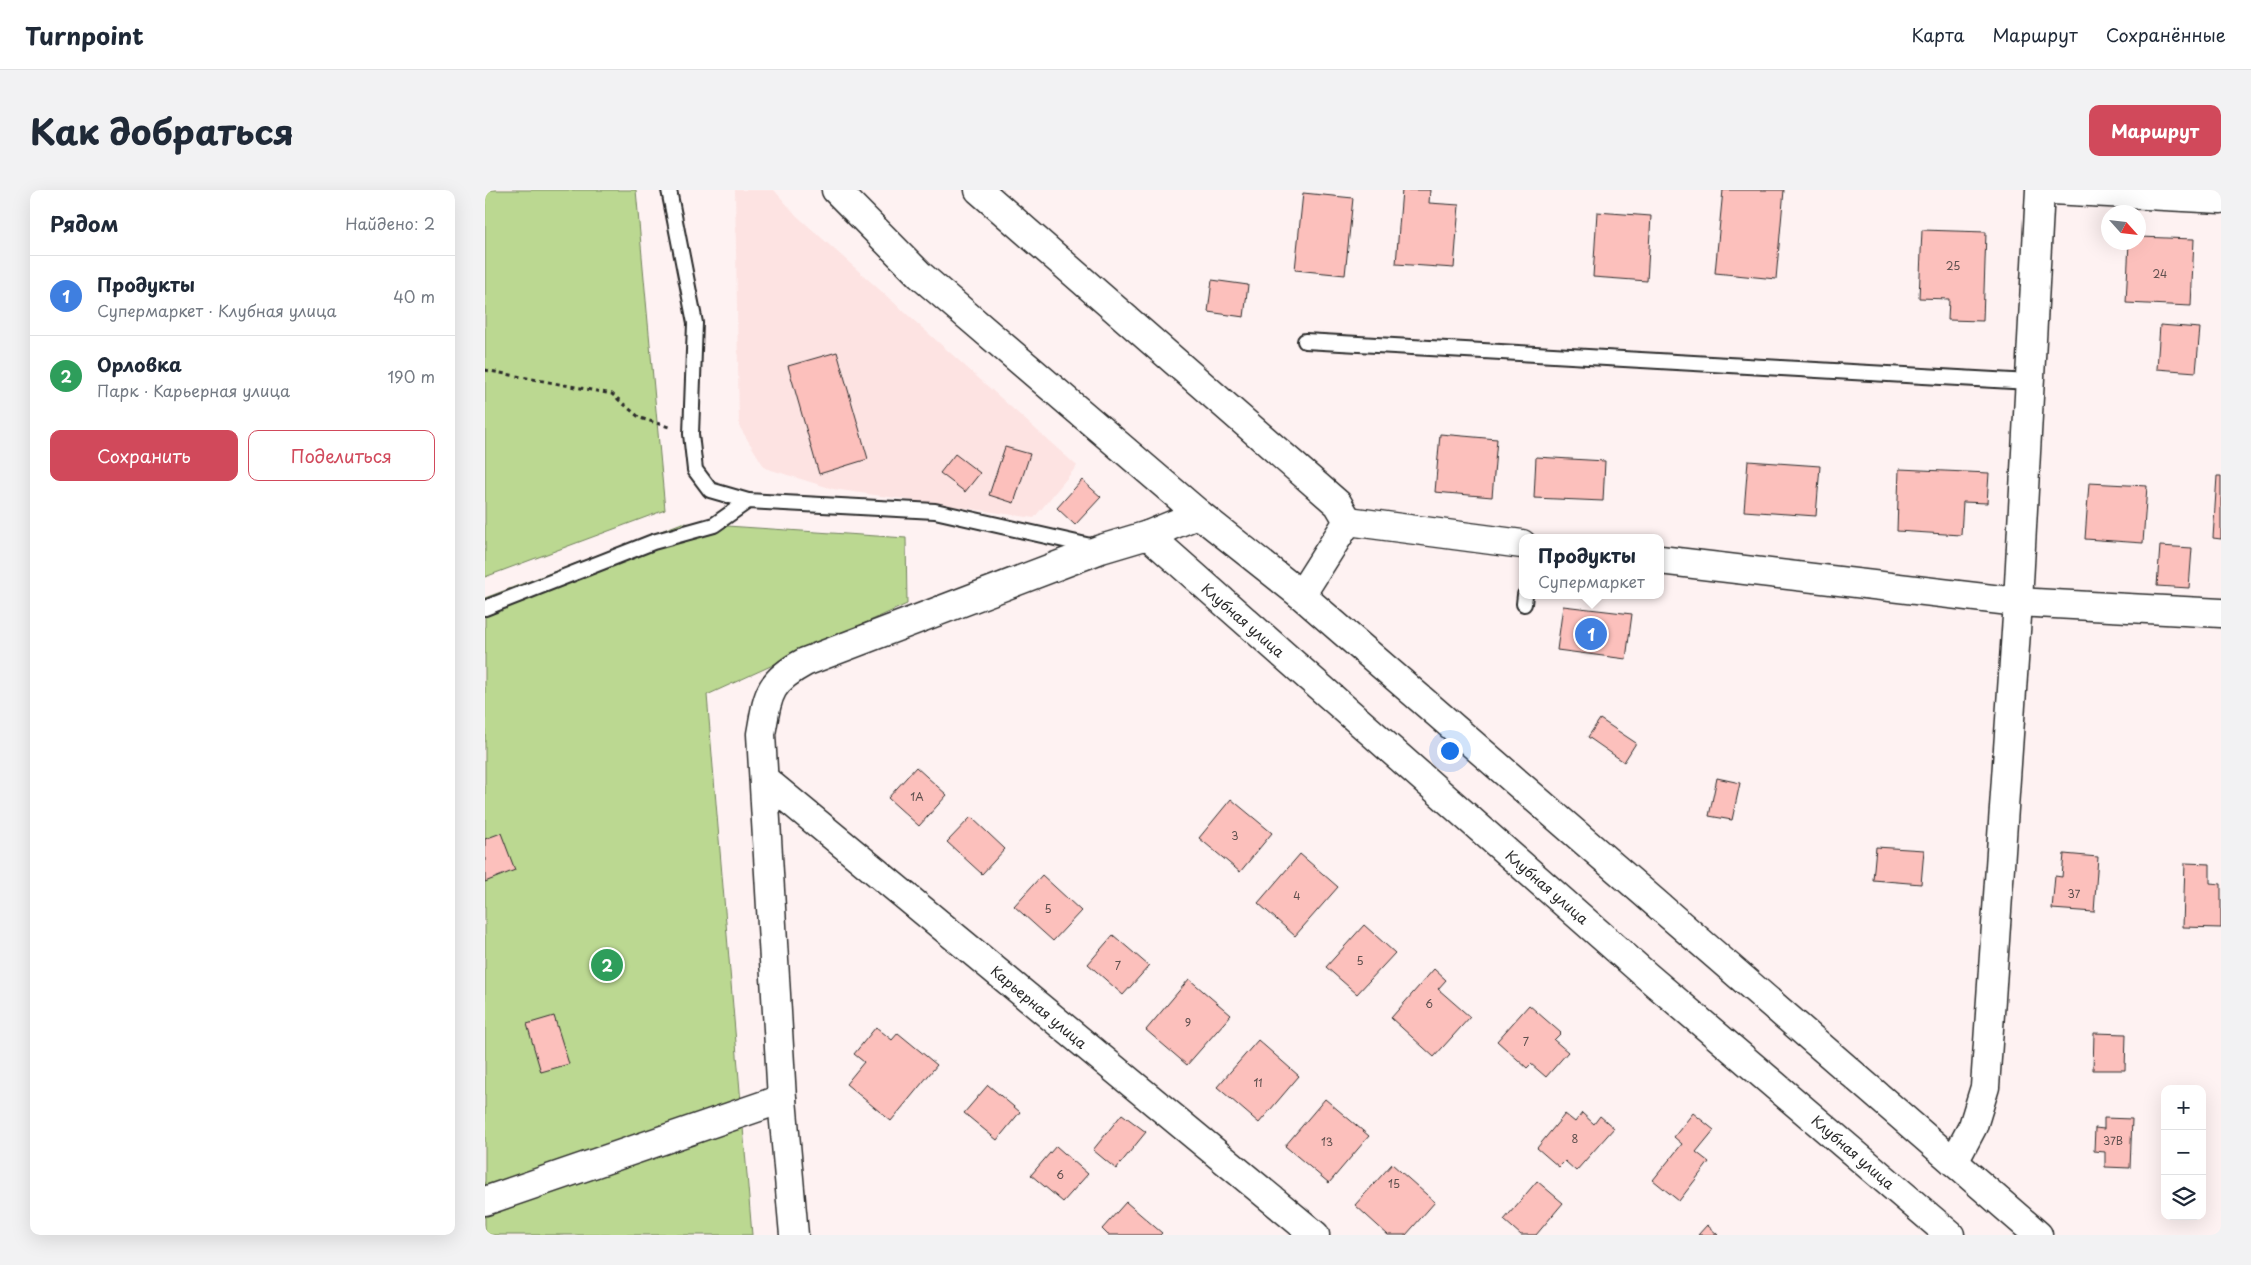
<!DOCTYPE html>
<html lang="ru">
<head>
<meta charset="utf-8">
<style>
  body { margin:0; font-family:"Playpen Sans",sans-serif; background:#f2f2f3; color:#1f2937 }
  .controls { position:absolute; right:15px; bottom:15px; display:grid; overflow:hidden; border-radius:10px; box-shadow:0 5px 20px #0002 }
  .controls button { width:45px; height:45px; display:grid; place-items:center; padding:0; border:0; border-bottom:1px solid #e0e1e3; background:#fff; color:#1f2937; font:25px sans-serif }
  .compass { position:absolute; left:1616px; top:15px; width:45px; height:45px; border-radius:50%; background:#fff; box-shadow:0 5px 20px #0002; rotate:117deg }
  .you { position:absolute; left:964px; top:560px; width:18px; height:18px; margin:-12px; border:4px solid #fff; border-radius:50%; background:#1a73e8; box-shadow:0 0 0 8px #1a73e833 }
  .badge { display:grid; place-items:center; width:32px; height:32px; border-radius:50%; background:#d1495b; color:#fff; font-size:16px; font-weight:700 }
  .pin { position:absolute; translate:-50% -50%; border:2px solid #fff; box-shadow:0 1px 5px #0006 }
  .popup { position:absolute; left:1034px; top:344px; width:145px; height:65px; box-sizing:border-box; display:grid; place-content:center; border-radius:10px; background:#fff; filter:drop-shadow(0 1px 4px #0005); font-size:16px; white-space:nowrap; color:#747a83 }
  .popup b { font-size:19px; color:#1f2937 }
  .popup::after { content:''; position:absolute; left:50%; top:100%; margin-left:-10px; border:10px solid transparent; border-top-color:#fff }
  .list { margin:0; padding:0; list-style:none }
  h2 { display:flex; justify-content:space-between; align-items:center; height:65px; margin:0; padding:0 20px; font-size:21px }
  h2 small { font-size:16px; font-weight:400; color:#747a83 }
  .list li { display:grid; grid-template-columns:32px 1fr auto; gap:15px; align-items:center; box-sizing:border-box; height:80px; padding:0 20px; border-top:1px solid #e0e1e3 }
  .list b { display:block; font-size:19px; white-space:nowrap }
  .list p { margin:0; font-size:16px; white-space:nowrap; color:#747a83 }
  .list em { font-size:16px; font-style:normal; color:#747a83 }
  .actions { display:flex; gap:10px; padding:15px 20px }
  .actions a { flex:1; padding:11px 0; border:1px solid #d1495b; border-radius:10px; text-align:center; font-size:18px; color:#d1495b }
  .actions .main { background:#d1495b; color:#fff }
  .icon { flex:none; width:28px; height:28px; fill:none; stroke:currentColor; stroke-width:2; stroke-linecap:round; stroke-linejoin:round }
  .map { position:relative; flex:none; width:1736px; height:1045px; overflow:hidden; border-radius:10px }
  header { display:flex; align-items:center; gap:30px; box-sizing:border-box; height:70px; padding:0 25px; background:#fff; border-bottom:1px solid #e0e1e3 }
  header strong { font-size:24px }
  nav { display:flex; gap:28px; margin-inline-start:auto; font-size:18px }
  .intro { display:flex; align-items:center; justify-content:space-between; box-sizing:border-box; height:120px; padding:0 30px }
  h1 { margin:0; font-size:35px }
  .button { padding:12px 22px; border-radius:10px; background:#d1495b; color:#fff; font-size:18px; font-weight:700 }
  main { display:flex; gap:30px; padding:0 30px }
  aside { flex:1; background:#fff; border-radius:10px; box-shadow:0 5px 20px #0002 }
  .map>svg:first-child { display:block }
  .built { fill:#fde3e2 }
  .green { fill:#bbd891; stroke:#73825e }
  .building { fill:#fcc0bc; stroke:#2b2b2b }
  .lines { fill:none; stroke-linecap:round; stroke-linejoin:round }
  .service-casing { stroke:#2b2b2b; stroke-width:18 }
  .minor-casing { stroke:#2b2b2b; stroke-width:31 }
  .secondary-casing { stroke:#2b2b2b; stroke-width:31 }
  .path { stroke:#2b2b2b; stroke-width:3; stroke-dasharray:4 4; stroke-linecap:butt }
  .service { stroke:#fff; stroke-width:14 }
  .minor { stroke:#fff; stroke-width:28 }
  .secondary { stroke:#fff; stroke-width:28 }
  .labels { text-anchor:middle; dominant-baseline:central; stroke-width:5; stroke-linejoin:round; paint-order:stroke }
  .number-label { font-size:11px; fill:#5f504f }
  .street-label { font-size:14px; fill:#2b2b2b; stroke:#fff }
</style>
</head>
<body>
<header>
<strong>Turnpoint</strong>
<nav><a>Карта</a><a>Маршрут</a><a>Сохранённые</a></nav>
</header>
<div class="intro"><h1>Как добраться</h1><a class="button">Маршрут</a></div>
<main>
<aside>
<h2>Рядом<small>Найдено: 2</small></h2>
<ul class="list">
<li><span class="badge" style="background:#3f7fe0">1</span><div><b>Продукты</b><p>Супермаркет · Клубная улица</p></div><em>40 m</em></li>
<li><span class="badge" style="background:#2e9e5b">2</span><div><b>Орловка</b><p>Парк · Карьерная улица</p></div><em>190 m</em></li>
</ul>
<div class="actions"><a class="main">Сохранить</a><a>Поделиться</a></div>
</aside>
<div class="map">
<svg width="1736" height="1045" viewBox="0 0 1736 1045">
  <rect width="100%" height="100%" fill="#fef2f2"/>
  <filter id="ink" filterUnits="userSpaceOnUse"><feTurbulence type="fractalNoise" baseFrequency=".02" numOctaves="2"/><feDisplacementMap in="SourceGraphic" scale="10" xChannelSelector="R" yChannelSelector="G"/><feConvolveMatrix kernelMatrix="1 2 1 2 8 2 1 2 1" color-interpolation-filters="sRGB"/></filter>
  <g filter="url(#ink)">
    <polygon class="built" points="250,0 289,0 312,26 592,276 549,328 348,299 280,278 254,236"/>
    <g class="green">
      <polygon points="0,0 151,0 180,320 0,387"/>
      <polygon points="197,333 421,348 422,414 222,505 267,1045 0,1045 0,408"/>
    </g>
    <g class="building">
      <polygon points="917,0 945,0 944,13 974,15 969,78 911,74"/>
      <polygon points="1238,0 1299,0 1291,89 1230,83"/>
      <polygon points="818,3 868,8 860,85 810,80"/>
      <polygon points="1112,22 1166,26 1162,91 1108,87"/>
      <polygon points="1437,40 1501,42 1498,131 1463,130 1464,109 1434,108"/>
      <polygon points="1654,47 1709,49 1706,116 1641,113 1644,52 1654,52"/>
      <polygon points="727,90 763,95 759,127 723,122"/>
      <polygon points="1675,135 1715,138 1711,182 1672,179"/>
      <polygon points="352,162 383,269 334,284 303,176"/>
      <polygon points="955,244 1012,249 1007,307 950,302"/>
      <polygon points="520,257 545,264 529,313 504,305"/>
      <polygon points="470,264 495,283 480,302 455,283"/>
      <polygon points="1051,267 1120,271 1118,311 1049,308"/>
      <polygon points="1263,271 1335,276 1331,326 1259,321"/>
      <polygon points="1414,279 1504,283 1502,313 1478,312 1476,345 1412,341"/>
      <polygon points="1732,286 1736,286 1736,349 1728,348"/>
      <polygon points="597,290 616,307 590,335 572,318"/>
      <polygon points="1604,293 1662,296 1658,353 1600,349"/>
      <polygon points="1675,356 1707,358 1704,398 1672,396"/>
      <polygon points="1078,416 1147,424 1141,469 1072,460"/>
      <polygon points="1115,529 1151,553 1139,572 1103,547"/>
      <polygon points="431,577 462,605 434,636 403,608"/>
      <polygon points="1232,588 1255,593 1247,630 1224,626"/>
      <polygon points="746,609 787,643 755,682 714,648"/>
      <polygon points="486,627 520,659 497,684 462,652"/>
      <polygon points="16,643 30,680 0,692 0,649"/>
      <polygon points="1391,657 1439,660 1436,694 1388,690"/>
      <polygon points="815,664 853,697 810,746 773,713"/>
      <polygon points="1579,664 1613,667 1609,722 1567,719 1570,686 1577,687"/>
      <polygon points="1700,673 1725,674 1725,693 1736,694 1736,738 1698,737"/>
      <polygon points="557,685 596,721 568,751 529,716"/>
      <polygon points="879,735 910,763 872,804 841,777"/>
      <polygon points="628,745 664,776 638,805 603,774"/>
      <polygon points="949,779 961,790 953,799 985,827 949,867 906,828"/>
      <polygon points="704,789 746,825 702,875 661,840"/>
      <polygon points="1044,815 1076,843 1069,850 1083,862 1061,887 1046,874 1042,878 1012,851"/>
      <polygon points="69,826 84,874 56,882 42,834"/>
      <polygon points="391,837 407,850 413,843 452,875 406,931 361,894 379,872 369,864"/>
      <polygon points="1609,843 1641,844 1640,880 1608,880"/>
      <polygon points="773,850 814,886 774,933 732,897"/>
      <polygon points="503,895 535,922 512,950 479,923"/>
      <polygon points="840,909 884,946 844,993 800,956"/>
      <polygon points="1097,923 1109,934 1115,926 1129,938 1091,981 1080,971 1074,977 1052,958 1080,924 1090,932"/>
      <polygon points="1208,923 1229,940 1211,962 1224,972 1194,1011 1168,990 1197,954 1189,947"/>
      <polygon points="637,924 661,942 631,979 608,960"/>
      <polygon points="1619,928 1647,929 1645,978 1620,977 1620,962 1609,961 1610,938 1619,939"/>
      <polygon points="571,956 603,984 578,1012 546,985"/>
      <polygon points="907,974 950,1012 921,1045 903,1045 870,1015"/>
      <polygon points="1052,991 1078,1013 1051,1045 1036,1045 1019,1030"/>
      <polygon points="641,1012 677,1043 675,1045 623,1045 617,1039"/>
      <polygon points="1222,1035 1233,1045 1213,1045"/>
    </g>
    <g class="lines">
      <g class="service-casing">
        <g id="service">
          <polyline points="184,0 210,133 206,244 210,280 225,300 263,311"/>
          <polyline points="820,151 1545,192"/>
          <polyline points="1039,414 1040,405"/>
          <polyline points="0,418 168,352 229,335 263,311 450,321 610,357"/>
        </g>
      </g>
      <g class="minor-casing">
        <g id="minor">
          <polyline points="494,0 853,314 863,331"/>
          <polyline points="1567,0 1736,9"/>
          <polyline points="863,331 1037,354"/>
          <polyline points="663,345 1162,786 1465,1045"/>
          <polyline points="1175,370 1533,412 1736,423"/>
          <polyline points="816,405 863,331"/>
          <polyline points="279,589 830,1045"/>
          <polyline points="1469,972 1488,936 1500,897 1533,412 1555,0"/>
          <polyline points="0,1011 297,909"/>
          <path d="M309,1045L297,909L276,544C283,504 283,492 320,472L616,359L663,345L714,324"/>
        </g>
      </g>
      <g class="secondary-casing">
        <polyline id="secondary" points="351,0 435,85 714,324 816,405 1553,1045"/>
      </g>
      <polyline class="path" points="0,180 127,204 155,228 184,237"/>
      <use href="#service" class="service"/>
      <use href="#minor" class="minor"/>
      <use href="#secondary" class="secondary"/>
    </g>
  </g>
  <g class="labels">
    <g class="number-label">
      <text x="1468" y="75">25</text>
      <text x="1675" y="83">24</text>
      <text x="432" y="606">1А</text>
      <text x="750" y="645">3</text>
      <text x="1589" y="703">37</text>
      <text x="812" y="705">4</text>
      <text x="563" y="718">5</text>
      <text x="875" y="770">5</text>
      <text x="633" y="775">7</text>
      <text x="944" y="813">6</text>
      <text x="703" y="832">9</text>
      <text x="1041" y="851">7</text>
      <text x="773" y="892">11</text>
      <text x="1090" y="948">8</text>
      <text x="1628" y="950">37В</text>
      <text x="842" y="951">13</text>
      <text x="575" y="984">6</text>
      <text x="909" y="993">15</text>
    </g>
    <g class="street-label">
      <text transform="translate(758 430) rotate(41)">Клубная улица</text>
      <text transform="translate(1062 697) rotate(41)">Клубная улица</text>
      <text transform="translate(554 817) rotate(40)">Карьерная улица</text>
      <text transform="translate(1368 962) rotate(41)">Клубная улица</text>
    </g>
  </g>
</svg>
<div class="controls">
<button>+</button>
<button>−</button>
<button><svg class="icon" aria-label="layers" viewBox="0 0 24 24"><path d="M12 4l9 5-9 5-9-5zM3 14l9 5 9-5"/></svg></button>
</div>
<svg class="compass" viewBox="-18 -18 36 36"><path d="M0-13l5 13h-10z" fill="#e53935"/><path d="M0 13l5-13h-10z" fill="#747a83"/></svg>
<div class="you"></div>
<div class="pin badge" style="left:1106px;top:444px;background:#3f7fe0">1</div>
<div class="popup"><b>Продукты</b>Супермаркет</div>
<div class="pin badge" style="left:122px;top:775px;background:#2e9e5b">2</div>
</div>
</main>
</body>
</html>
